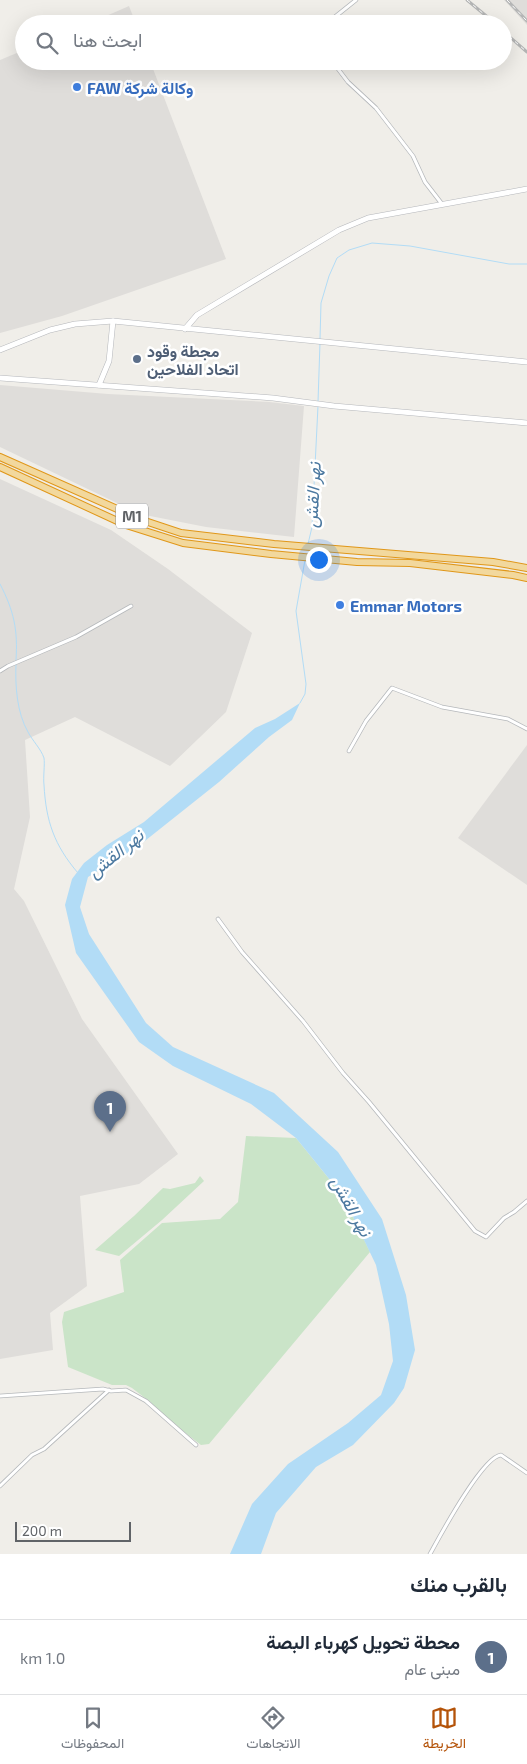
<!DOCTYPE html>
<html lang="ar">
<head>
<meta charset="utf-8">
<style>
  body { margin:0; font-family:"Exo 2",Vazirmatn,sans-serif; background:#f2f2f3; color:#1f2937; direction:rtl }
  .scale { position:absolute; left:15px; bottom:12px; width:116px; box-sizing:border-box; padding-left:5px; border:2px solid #606367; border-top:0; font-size:14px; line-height:18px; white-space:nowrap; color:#606367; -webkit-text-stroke:4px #fff; paint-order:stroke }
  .you { position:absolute; left:318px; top:559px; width:18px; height:18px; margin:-12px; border:4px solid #fff; border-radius:50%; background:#1a73e8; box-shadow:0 0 0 8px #1a73e833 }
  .badge { display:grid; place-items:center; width:32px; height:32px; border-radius:50%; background:#b45309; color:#fff; font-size:16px; font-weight:700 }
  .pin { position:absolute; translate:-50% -41px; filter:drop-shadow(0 1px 2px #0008) }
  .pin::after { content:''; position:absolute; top:26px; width:18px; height:15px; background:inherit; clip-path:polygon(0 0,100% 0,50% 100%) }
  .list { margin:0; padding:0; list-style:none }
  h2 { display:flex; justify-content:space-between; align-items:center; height:65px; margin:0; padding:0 20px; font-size:21px }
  h2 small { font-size:16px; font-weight:400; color:#747a83 }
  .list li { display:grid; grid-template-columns:32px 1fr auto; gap:15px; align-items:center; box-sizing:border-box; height:75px; padding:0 20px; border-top:1px solid #e0e1e3 }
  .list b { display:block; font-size:19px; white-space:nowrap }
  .list p { margin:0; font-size:16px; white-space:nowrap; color:#747a83 }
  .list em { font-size:16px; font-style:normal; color:#747a83 }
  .icon { flex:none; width:28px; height:28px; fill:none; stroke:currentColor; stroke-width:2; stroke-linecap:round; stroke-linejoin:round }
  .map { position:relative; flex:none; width:527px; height:1554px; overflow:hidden; direction:ltr }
  .search { position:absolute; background:#fff; box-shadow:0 5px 20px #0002; left:15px; right:15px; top:15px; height:55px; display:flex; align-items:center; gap:12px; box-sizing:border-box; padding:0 18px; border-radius:28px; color:#747a83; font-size:19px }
  .sheet { height:140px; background:#fff }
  nav { display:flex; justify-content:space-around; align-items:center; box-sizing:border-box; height:70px; border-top:1px solid #e0e1e3; background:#fff; font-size:14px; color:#747a83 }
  nav a { display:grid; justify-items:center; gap:2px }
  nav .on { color:#b45309 }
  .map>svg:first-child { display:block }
  .industrial { fill:#dfddda }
  .green { fill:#cae4c8 }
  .water { fill:#b2dcf6 }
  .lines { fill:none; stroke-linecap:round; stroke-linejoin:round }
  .stream { stroke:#b2dcf6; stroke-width:1 }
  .street-casing { stroke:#b5b8bb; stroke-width:4.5 }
  .secondary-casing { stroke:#b5b7bb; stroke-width:6 }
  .highway-casing { stroke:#e09719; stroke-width:8 }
  .street { stroke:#fff; stroke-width:3 }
  .secondary { stroke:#fff; stroke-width:5 }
  .highway { stroke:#f2d89d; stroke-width:6 }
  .rail-casing { stroke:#b4b5b5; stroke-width:3 }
  .rail { stroke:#fff; stroke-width:1; stroke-dasharray:4; stroke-linecap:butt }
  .shop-dot { fill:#3f7fe0; stroke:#fff; stroke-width:2 }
  .service-dot { fill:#5c6f8a; stroke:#fff; stroke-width:2 }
  .labels { text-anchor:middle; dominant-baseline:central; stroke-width:5; stroke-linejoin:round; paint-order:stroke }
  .shield { fill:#fff; stroke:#909295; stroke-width:1 }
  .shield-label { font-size:15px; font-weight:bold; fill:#606367 }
  .shop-label { font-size:16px; font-weight:bold; fill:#366cbe; stroke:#fff; text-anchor:start }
  .service-label { font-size:16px; font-weight:bold; fill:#4e5e75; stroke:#fff; text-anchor:start }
  .water-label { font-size:18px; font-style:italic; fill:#4c79a0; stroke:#fff }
</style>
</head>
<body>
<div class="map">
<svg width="527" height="1554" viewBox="0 0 527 1554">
  <rect width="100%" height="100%" fill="#f0eee9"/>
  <g class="industrial">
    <polygon points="504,0 527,0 527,25"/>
    <polygon points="129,6 136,24 88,24"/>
    <polygon points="24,50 24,61 150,61 226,259 62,316 0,333 0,60"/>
    <polygon points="0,385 108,394 269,402 304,406 294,537 206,527 140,514 0,447"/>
    <polygon points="0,479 111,530 168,569 252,633 226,712 170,766 75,717 25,740 30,817 14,889 24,901 82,1019 178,1154 139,1184 80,1196 87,1286 50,1313 53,1350 0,1359"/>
    <polygon points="527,745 527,885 458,838"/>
  </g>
  <g class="green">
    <polygon points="246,1136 296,1138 343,1196 370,1252 209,1444 201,1445 166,1418 149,1401 132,1388 126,1385 112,1385 68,1367 62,1322 64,1312 124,1292 120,1260 162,1223 220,1219 238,1202"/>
    <polygon points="200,1176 204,1181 162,1220 119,1256 95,1250 134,1216 163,1188 170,1189 195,1183"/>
  </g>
  <polygon class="water" points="300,703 292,720 269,737 219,782 136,848 88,877 80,907 89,934 146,1023 173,1047 274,1093 338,1152 382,1219 406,1295 415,1350 404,1388 394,1403 353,1445 316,1467 276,1513 261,1554 230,1554 252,1504 288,1464 348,1423 381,1395 393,1361 389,1324 376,1265 343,1196 296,1138 251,1104 173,1066 139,1042 76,953 65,905 72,879 84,863 107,845 144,822 255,728 275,719"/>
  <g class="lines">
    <g class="stream">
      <polyline points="320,339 321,303 329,276 337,258 349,250 372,243 410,246 509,264 527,264"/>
      <polyline points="318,402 320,343"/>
      <polyline points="308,544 312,527 318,406"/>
      <path d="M0,584C14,611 18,630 16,660"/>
      <path d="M16,664C15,686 17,713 28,732C32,740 41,749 44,758C45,764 43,778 44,785C46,821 54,845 78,873"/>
      <polyline points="300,703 305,694 306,684 296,611 305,560"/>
    </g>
    <g class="street-casing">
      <g id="street">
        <polyline points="326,24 356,0"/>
        <polyline points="332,61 348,82 376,108 413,156 425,182 442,204"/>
        <polyline points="0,671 8,666 76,637 131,606"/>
        <polyline points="349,751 366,721 392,688 442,707 508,719 527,729"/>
        <polyline points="218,919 242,952 303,1021 343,1073 369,1102 475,1231 486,1237 504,1218 514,1212 527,1201"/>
        <polyline points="0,1396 103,1389 111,1391 126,1390 146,1401 196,1445"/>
        <polyline points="0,1486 32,1455 44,1449 109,1390"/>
        <path d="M430,1554C440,1536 482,1457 501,1455L527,1473"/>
      </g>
    </g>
    <g class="secondary-casing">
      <g id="secondary">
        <polyline points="185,329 197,315 339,230 368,218 527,189"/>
        <polyline points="0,350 50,330 75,324 113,321 527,362"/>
        <polyline points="0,378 273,398 334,406 527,423"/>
        <polyline points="99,385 109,361 113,321"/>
      </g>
    </g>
    <g class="highway-casing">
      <g id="highway">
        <polyline points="0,457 142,520 181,533 274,544 493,562 527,568"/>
        <polyline points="0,467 126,525 183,543 271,554 357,562 410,563 513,575 527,578"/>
      </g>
    </g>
    <use href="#street" class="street"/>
    <use href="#secondary" class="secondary"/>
    <use href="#highway" class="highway"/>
    <g class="rail-casing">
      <g id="rail">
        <polyline points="467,0 496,24"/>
        <polyline points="507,0 527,21"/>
        <polyline points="503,31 527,52"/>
      </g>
    </g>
    <use href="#rail" class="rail"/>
  </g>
  <g class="shop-dot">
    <circle cx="77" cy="87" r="5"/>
    <circle cx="340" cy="605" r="5"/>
  </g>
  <circle class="service-dot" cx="137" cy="359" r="5"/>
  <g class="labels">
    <rect class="shield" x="116" y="503.5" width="32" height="25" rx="4"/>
    <g class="shield-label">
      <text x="132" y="516">M1</text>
    </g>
    <g class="shop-label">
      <text x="87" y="87">FAW وكالة شركة</text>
      <text x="350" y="605">Emmar Motors</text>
    </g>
    <g class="service-label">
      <text x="147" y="350">مجطة وقود<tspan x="147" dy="18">اتحاد الفلاحين</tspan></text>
    </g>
    <g class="water-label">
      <text transform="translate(312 495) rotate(-87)">نهر القش</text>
      <text transform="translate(115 853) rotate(-39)">نهر القش</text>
      <text transform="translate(352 1206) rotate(61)">نهر القش</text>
    </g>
  </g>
</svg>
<div class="scale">200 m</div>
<div class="you"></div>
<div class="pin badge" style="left:110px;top:1132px;background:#5c6f8a">1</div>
<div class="search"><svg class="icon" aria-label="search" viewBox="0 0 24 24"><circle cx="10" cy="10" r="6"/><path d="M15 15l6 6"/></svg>ابحث هنا</div>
</div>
<section class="sheet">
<h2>بالقرب منك<small></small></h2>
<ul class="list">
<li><span class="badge" style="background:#5c6f8a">1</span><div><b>محطة تحويل كهرباء البصة</b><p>مبنى عام</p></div><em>1.0 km</em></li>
</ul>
</section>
<nav>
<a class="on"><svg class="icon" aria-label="map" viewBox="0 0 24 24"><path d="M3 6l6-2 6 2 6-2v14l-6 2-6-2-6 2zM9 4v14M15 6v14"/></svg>الخريطة</a>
<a><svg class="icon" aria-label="directions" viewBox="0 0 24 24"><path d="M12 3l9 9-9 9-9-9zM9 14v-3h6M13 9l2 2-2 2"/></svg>الاتجاهات</a>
<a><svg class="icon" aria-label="saved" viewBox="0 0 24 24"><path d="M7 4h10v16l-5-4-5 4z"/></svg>المحفوظات</a>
</nav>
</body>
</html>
